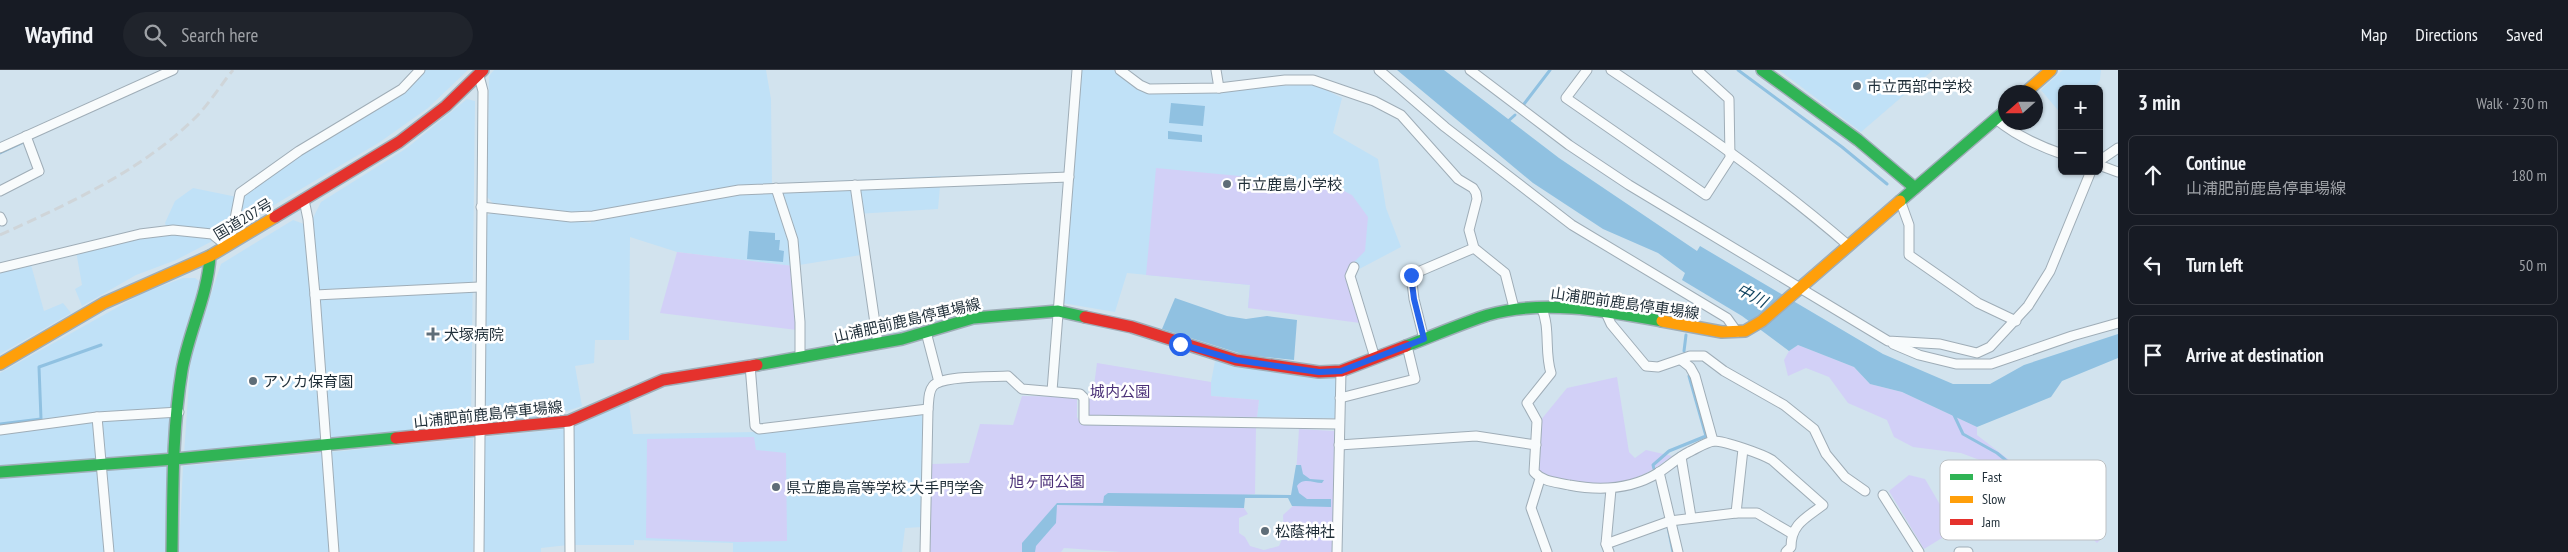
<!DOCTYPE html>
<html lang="en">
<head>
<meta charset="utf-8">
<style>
  body { margin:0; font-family:"PT Sans Narrow","Noto Sans JP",sans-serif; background:#20242c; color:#f1f3f6 }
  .controls { position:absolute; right:15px; top:15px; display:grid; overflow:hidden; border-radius:8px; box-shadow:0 1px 4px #0004 }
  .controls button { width:45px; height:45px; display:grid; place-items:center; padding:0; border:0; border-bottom:1px solid #363941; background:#171b24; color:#f1f3f6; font:25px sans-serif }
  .compass { position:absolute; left:1998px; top:15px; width:45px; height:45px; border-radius:50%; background:#171b24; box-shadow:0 1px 4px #0004; rotate:249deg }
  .stop { position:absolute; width:15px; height:15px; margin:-11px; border:4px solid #2563eb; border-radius:50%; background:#fff }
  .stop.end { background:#2563eb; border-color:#fff; box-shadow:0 1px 5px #0008 }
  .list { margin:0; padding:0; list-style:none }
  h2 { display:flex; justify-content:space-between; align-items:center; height:65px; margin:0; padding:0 20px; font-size:21px }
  h2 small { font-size:16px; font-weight:400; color:#9ea1a6 }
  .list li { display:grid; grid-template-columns:32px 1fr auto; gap:15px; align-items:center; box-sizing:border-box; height:80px; margin:0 10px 10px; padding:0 10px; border:1px solid #363941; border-radius:8px }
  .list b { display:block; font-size:19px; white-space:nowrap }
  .list p { margin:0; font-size:16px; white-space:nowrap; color:#9ea1a6 }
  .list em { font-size:16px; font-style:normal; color:#9ea1a6 }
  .icon { flex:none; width:28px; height:28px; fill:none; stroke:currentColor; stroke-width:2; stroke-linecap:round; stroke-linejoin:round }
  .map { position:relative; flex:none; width:2118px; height:482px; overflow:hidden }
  header { display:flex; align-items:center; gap:30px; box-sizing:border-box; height:70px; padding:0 25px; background:#171b24; border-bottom:1px solid #363941 }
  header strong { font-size:24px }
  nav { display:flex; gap:28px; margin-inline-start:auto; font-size:18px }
  .search { width:350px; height:45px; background:#20242c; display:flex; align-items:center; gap:12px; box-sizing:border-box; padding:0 18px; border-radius:28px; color:#9ea1a6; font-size:19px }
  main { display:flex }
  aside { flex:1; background:#171b24 }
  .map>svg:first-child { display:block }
  .built { fill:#c0e1f7 }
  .green { fill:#d2d0f7 }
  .water { fill:#90c1e1 }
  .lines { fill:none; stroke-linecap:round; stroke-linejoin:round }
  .stream { stroke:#90c1e1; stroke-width:3 }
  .street-casing { stroke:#9fadb7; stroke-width:11 }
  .fast-casing { stroke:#9fadb7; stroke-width:14 }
  .slow-casing { stroke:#9fadb7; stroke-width:14 }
  .jam-casing { stroke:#9fadb7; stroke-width:14 }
  .street { stroke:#f8fbfc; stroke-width:9 }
  .fast { stroke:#30b455; stroke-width:11 }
  .slow { stroke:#ff9f0a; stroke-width:11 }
  .jam { stroke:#e5322d; stroke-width:11 }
  .rail { stroke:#cfd5d9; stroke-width:3; stroke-dasharray:10 5; stroke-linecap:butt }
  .route { stroke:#2563eb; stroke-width:6 }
  .poi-dot { fill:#5e6d78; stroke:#fff; stroke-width:2 }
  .labels { text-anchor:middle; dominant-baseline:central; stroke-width:5; stroke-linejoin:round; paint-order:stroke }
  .poi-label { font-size:15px; fill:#1f2e38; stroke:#fff; text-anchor:start }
  .street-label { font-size:15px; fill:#1f2e38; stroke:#fff }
  .park-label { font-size:15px; fill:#4a2f77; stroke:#fff }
  .water-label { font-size:16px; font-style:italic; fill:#144662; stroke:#fff }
  .key { fill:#fff; stroke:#bcc0c3; stroke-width:1 }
  .key-label { font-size:14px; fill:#1f2e38 }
</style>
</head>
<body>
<header>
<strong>Wayfind</strong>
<div class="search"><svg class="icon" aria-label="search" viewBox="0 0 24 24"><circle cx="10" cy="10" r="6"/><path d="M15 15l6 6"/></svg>Search here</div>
<nav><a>Map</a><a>Directions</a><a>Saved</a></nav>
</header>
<main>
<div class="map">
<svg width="2118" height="482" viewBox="0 0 2118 482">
  <rect width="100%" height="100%" fill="#d2e3ee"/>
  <g class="built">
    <polygon points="424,0 468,0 428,38 380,72 222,166 176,190 136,205 82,236 75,219 82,215 76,181 168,162 165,153 175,131 193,118 237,127 302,81 406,21"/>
    <polygon points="494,0 766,0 771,29 772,114 941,106 938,139 856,144 861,185 793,196 677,182 630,167 629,270 595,270 594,293 575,296 582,336 549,347 484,356 485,147 495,141 591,153 590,143 573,144 495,135 487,127 489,6"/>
    <polygon points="1081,0 1114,0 1141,21 1151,23 1314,14 1342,28 1333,63 1378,89 1386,138 1401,177 1346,206 1248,238 1250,215 1127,203 1115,242 1062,233"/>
    <polygon points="1779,0 1933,0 1861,62"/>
    <polygon points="2063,0 2101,0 2100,10 2093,19 2062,19 2062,45 2041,20"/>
    <polygon points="467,29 475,31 471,356 330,370 313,148 321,132 407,78"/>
    <polygon points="293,150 304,154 322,370 184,384 191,285 221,194"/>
    <polygon points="31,195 44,241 63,233 71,243 0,284 0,202"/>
    <polygon points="183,208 195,208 199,211 172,337 165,482 0,482 0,303 143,223"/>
    <polygon points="1215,291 1274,302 1338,305 1335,348 1257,347 1259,330 1211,326 1211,312"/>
    <polygon points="629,332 633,364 757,362 922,344 922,457 905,458 902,482 733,482 733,473 634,470 634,475 568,475 541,478 541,482 482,482 484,367 564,359"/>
    <polygon points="473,368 473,482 338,482 332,382"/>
    <polygon points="322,383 329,482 179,482 183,396"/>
  </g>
  <g class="green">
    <polygon points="1156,98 1260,108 1260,112 1342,120 1352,125 1368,147 1365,181 1349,197 1346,206 1360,253 1248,238 1250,215 1146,205"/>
    <polygon points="677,182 793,196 797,260 660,243"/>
    <polygon points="1798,275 1854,297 1870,314 1902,322 1977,357 1977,365 2053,424 2105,448 2105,465 2097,473 2071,449 2051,439 2045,445 2021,427 1993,395 1961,383 1913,377 1894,367 1887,350 1848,333 1829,307 1806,298 1788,306 1784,290 1789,281"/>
    <polygon points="1097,293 1211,312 1211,326 1259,330 1257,347 1089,345 1089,321 1094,316"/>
    <path d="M1617,307L1629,382L1635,388L1646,380L1672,386C1637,413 1609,421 1566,411C1555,409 1544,409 1537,401L1540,351L1567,318Z"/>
    <polygon points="1022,326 1077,327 1077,347 1081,355 1256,357 1255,424 1243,425 1244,438 1248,444 1239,448 1239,463 1245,467 1250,476 1264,480 1279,476 1284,465 1283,445 1294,435 1299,359 1334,361 1333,482 1121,482 1064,478 1061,482 1035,482 1035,476 1028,482 930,482 932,394 969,393 980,354 1013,355"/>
    <polygon points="754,367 756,380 786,383 787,471 738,472 646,468 647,369"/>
    <polygon points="1909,405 1925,409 1952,455 1950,463 1924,479 1889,421"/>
  </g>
  <g class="water">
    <polygon points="1397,0 1444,0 1559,88 1697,181 1700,176 1883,284 1953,314 1990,314 2024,295 2118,264 2118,288 2062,311 2051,327 1977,357 1902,322 1870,314 1854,297 1798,275 1789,281 1742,246 1682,210 1685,203 1658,183 1603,159 1533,113"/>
    <polygon points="1171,33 1205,36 1203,56 1169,53"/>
    <polygon points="1168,61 1202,65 1202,72 1168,69"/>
    <polygon points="749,161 775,163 775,170 780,170 779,180 784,181 783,192 747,189"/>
    <polygon points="1175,228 1227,246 1246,249 1267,246 1297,250 1294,290 1245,285 1162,259"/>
    <path d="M1296,395H1301L1303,404L1310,409L1324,410L1322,413C1313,413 1303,407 1297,416L1299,423L1307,429H1331V437L1292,436L1288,428H1245L1244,438L1057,435L1056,453L1036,476L1035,482H1022V473L1057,433H1103L1104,426L1108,423L1291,425Z"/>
  </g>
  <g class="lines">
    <g class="stream">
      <polyline points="1738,0 1842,77 1887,114"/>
      <polyline points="1524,34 1550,0"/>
      <polyline points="1506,53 1515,45"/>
      <polyline points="0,83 26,71"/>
      <polyline points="1693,245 1700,235"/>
      <polyline points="1684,281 1686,265"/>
      <polyline points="1954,345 1963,364 1997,383 2040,418 2082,442"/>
      <polyline points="0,354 41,349 39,297 101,275"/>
      <polyline points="1654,399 1653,395 1669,381 1706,366 1689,306"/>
      <polyline points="1668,457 1673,482"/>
    </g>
    <g class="street-casing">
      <g id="street">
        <polyline points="1120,0 1140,15 1149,19 1219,18 1285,10 1313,10 1374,31 1401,45 1458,109 1473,118 1476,123 1477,129 1469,160 1474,178 1505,203 1514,238"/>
        <polyline points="1216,0 1219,18"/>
        <polyline points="1379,0 1445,57 1572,155 1727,248 1737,262"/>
        <polyline points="1470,0 1569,75 1629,115 1888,271 1940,274 1977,283 1990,277 2028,236 2050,201 2091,101"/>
        <polyline points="1587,0 1566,28 1706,125 1730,88 1729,29 1697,0"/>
        <path d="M1611,0C1693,55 1774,111 1849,176"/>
        <polyline points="479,6 483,21 479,482"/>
        <path d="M1996,49C2015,65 2039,76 2062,84"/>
        <polyline points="0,78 173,0"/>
        <polyline points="2099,91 2118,78"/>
        <polyline points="2099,95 2118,102"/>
        <polyline points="855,115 878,274"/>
        <polyline points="776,118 793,170 800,252 800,288"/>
        <polyline points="0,121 39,101 26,66"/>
        <polyline points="304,130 308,149 315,225 334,482"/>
        <polyline points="1900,130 1909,155 1909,185 1978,233 2016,251"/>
        <polyline points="481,137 571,147 593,146 739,120 1069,107"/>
        <polyline points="0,147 2,151"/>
        <polyline points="1354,197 1350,206 1375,288"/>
        <polyline points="0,198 140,164 173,160 212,164 227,176 233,159 240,123 299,81 402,19 420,0"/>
        <polyline points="315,225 479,217"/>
        <path d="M1541,237C1551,257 1544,282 1551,303L1527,333L1537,351L1534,402C1543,412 1556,412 1569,415C1600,421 1630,420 1658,403C1668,397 1677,388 1689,382C1696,379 1706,372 1714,371C1725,371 1762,384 1772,390L1823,435C1806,448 1791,454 1791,477L1786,482"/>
        <polyline points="1606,243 1611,254 1646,296 1658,297 1690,286 1704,286 1724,301 1784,335 1814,359 1826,384 1845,407 1865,421"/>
        <polyline points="926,262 939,312"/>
        <polyline points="1424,269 1414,229 1411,205 1474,178"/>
        <polyline points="1893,274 1919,285 1956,294 1991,294 2072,266 2118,253"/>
        <polyline points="1681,290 1690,297 1695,306 1713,371"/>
        <polyline points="750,295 755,356 759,359 928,339"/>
        <polyline points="1052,321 1077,0"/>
        <polyline points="1340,328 1415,309 1407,276"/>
        <polyline points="97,347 109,482"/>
        <polyline points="569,351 570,482"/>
        <polyline points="0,360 97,347 179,342"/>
        <polyline points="1339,375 1476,366 1536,375"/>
        <polyline points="1681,387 1691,447"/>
        <polyline points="1659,402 1678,482"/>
        <polyline points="1540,409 1531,438 1547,482"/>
        <polyline points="1883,425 1919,482"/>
        <polyline points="1736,443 1743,379"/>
        <polyline points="1606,474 1670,451 1736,443 1757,443 1791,463"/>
        <path d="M925,482L928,339C929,331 928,322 933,316C942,305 993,307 1008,306L1022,319L1080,324L1084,328V350L1339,354"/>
        <polyline points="1337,482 1341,301"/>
        <polyline points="1609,482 1606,474 1611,419"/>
        <polyline points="1959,482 1968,482"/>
      </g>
    </g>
    <g class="fast-casing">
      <g id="fast">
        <polyline points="1762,0 1858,70 1915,118"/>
        <polyline points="1900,131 2006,40"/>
        <path d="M1406,276C1433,266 1460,254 1488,245C1543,229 1606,241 1662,251"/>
        <polyline points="757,295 902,269 973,248 1058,241 1085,247"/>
        <polyline points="0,402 175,389 396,368"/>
        <path d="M172,482C173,422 172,360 182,300C189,261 208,225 210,186"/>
      </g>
    </g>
    <g class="slow-casing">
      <g id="slow">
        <polyline points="2026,22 2051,0"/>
        <polyline points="1662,251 1722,262 1745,261 1762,251 1900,131"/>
        <polyline points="0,294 104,233 210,186 275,147"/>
      </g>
    </g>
    <g class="jam-casing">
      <g id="jam">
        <polyline points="275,147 399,72 446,36 483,0"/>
        <polyline points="1085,247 1132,257 1236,290 1319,302 1341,301 1406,276"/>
        <polyline points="396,368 569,351 663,310 757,295"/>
      </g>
    </g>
    <use href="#street" class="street"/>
    <use href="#fast" class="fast"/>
    <use href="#slow" class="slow"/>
    <use href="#jam" class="jam"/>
    <path class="rail" d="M0,165C68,134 141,101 195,48C209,34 220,16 233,0"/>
  </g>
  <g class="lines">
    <polyline class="route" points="1180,274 1236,290 1319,302 1341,301 1424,269 1414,229 1411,205"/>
  </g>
  <g class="poi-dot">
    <circle cx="1857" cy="16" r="5"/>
    <circle cx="1227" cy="114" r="5"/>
    <path d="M430.5 256.5h5v5h5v5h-5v5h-5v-5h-5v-5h5z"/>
    <circle cx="253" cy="311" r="5"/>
    <circle cx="776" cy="417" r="5"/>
    <circle cx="1265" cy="461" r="5"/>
  </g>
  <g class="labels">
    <g class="poi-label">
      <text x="1867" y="16">市立西部中学校</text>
      <text x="1237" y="114">市立鹿島小学校</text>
      <text x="444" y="264">犬塚病院</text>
      <text x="263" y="311">アソカ保育園</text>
      <text x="786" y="417">県立鹿島高等学校 大手門学舎</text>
      <text x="1275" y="461">松蔭神社</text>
    </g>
    <g class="street-label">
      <text transform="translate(243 149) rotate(-31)">国道207号</text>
      <text transform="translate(1625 233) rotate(8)">山浦肥前鹿島停車場線</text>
      <text transform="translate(907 250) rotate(-13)">山浦肥前鹿島停車場線</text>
      <text transform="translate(488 344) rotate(-6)">山浦肥前鹿島停車場線</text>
    </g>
    <g class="park-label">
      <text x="1120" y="321">城内公園</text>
      <text x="1047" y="411">旭ヶ岡公園</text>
    </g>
    <g class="water-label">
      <text transform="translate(1752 225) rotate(28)">中川</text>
    </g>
  </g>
  <rect x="1940" y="390" width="166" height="80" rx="8" class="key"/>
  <rect x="1950" y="404" width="23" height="6" fill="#30b455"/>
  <rect x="1950" y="426" width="23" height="7" fill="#ff9f0a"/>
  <rect x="1950" y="449" width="23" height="6" fill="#e5322d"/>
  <g class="key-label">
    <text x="1982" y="412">Fast</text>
    <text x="1982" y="434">Slow</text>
    <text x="1982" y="457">Jam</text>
  </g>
</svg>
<div class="controls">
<button>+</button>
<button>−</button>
</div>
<svg class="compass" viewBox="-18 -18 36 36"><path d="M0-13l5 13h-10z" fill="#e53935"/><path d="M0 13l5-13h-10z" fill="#9ea1a6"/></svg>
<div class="stop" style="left:1180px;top:274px"></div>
<div class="stop end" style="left:1411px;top:205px"></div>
</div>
<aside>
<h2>3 min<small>Walk · 230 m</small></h2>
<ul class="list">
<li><svg class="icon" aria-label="ahead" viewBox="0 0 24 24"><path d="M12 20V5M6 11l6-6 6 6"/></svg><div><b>Continue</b><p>山浦肥前鹿島停車場線</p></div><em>180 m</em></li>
<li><svg class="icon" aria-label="left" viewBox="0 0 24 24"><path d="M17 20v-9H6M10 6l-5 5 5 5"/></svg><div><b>Turn left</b></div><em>50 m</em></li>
<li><svg class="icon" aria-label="arrive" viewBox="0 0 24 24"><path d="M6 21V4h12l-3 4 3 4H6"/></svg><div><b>Arrive at destination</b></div></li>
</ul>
</aside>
</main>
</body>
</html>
